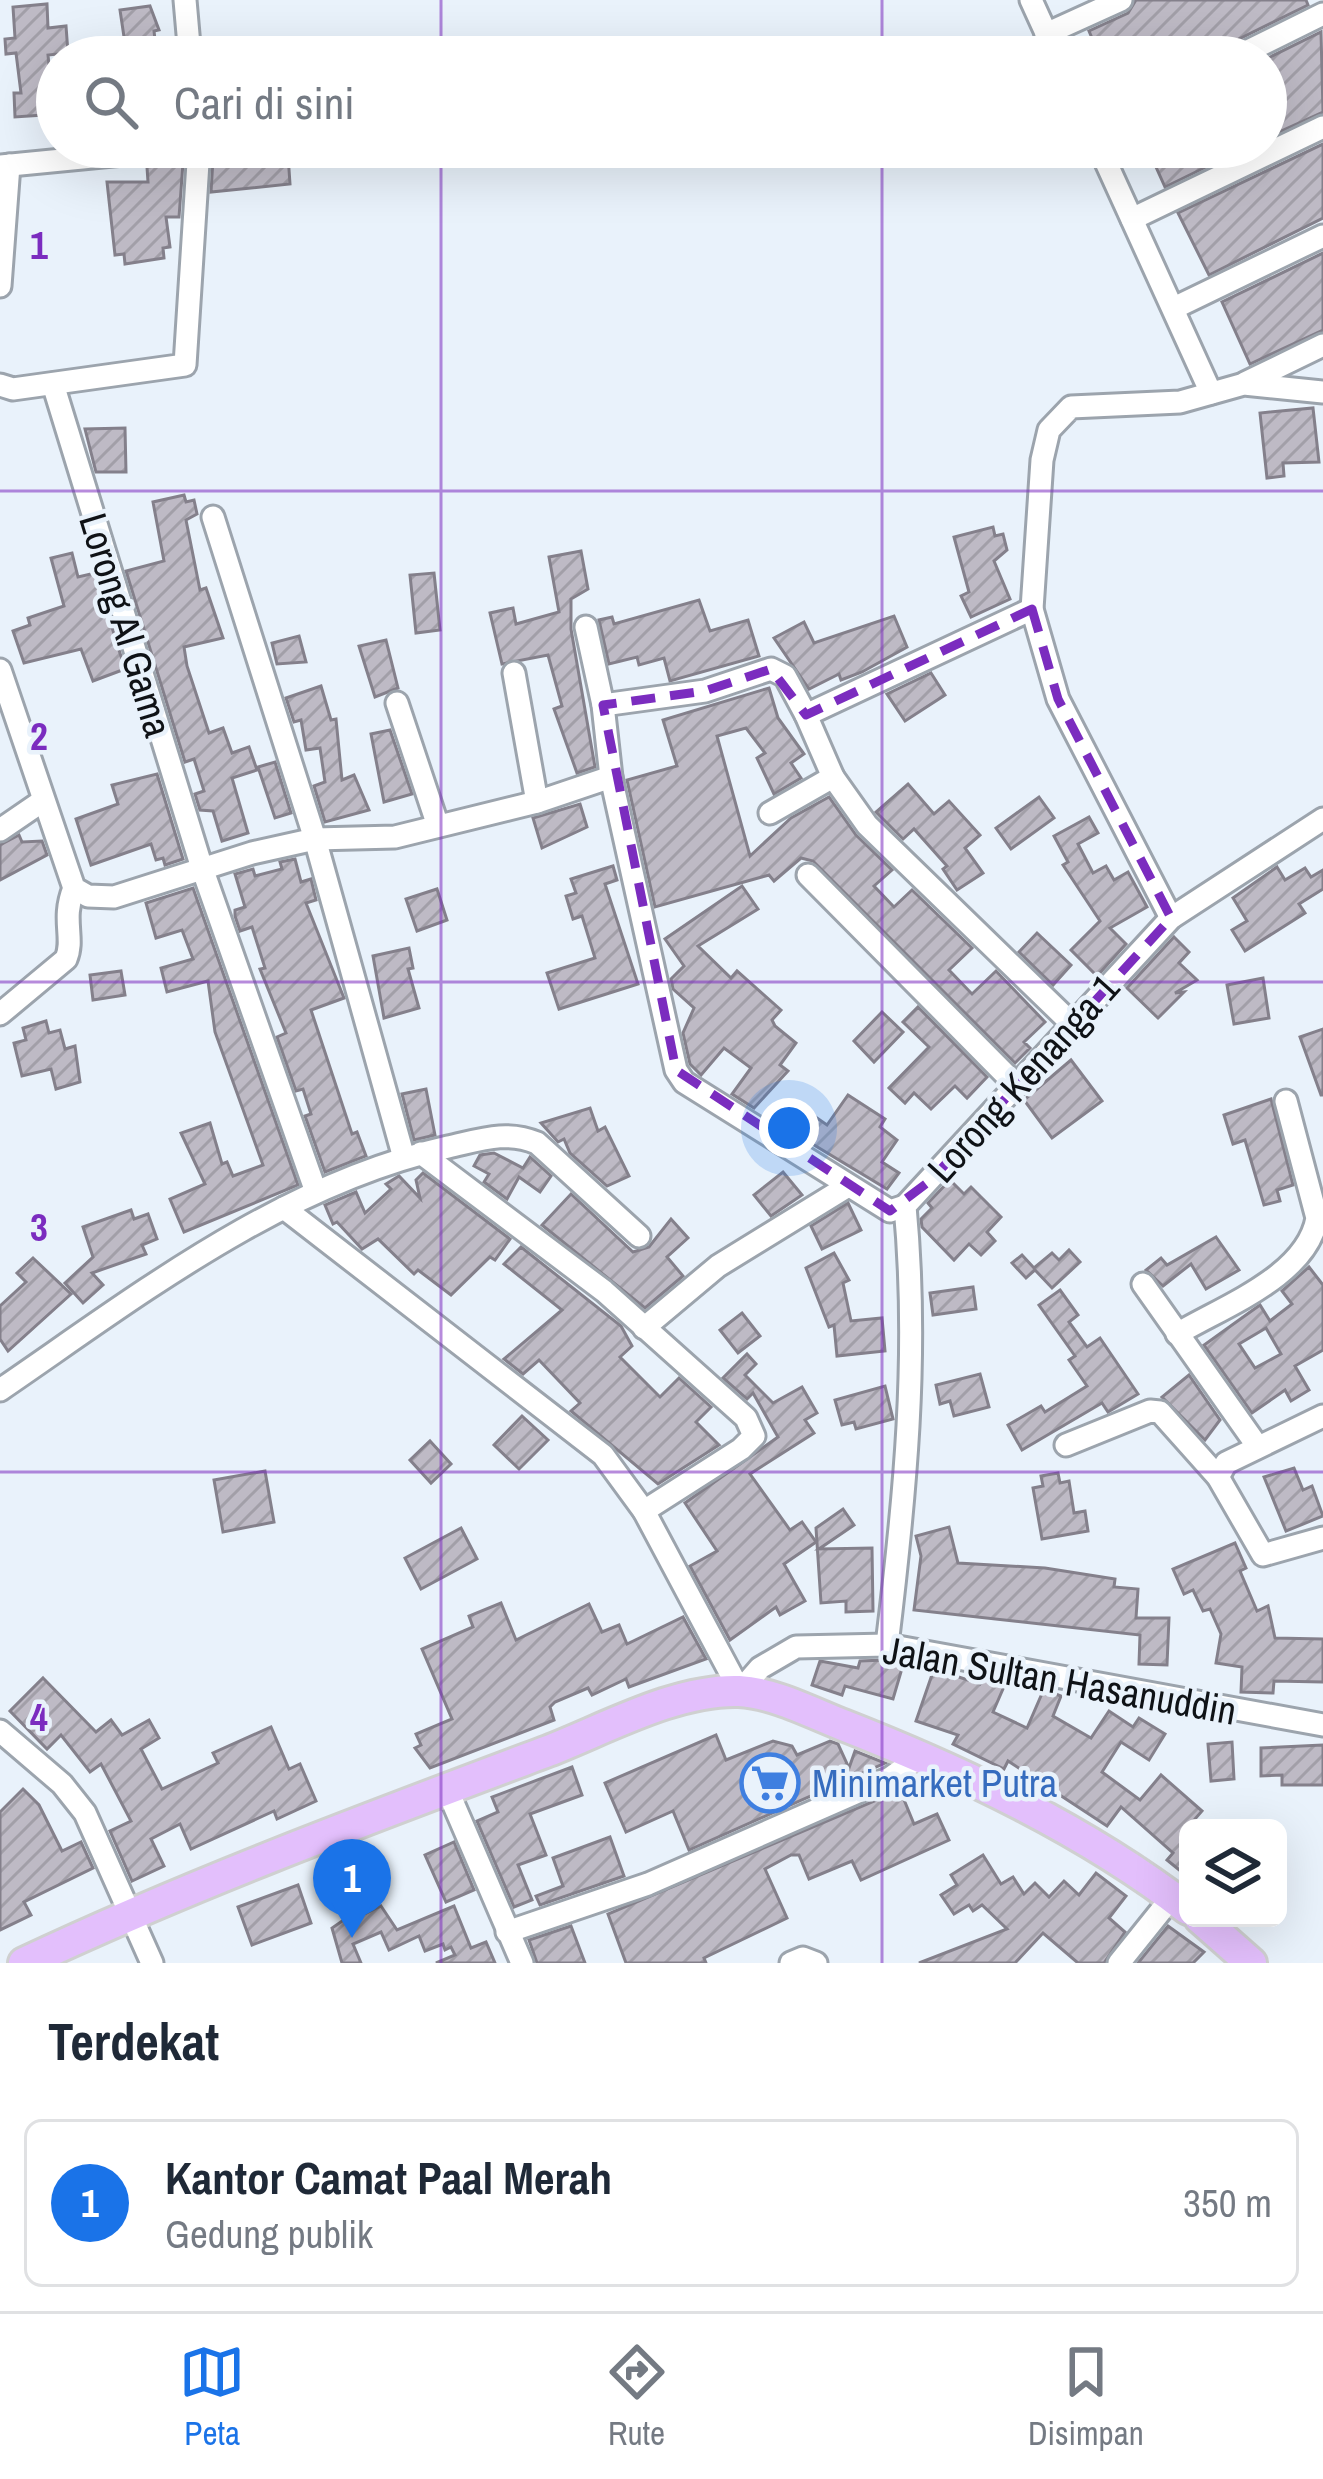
<!DOCTYPE html>
<html lang="id">
<head>
<meta charset="utf-8">
<style>
  body { margin:0; font-family:"Archivo Narrow",sans-serif; background:#f2f2f3; color:#1f2937 }
  .controls { position:absolute; right:36px; bottom:36px; display:grid; overflow:hidden; border-radius:18px; box-shadow:0 12px 48px #0002 }
  .controls button { width:108px; height:108px; display:grid; place-items:center; padding:0; border:0; border-bottom:3px solid #e0e1e3; background:#fff; color:#1f2937; font:60px sans-serif }
  .you { position:absolute; left:789px; top:1128px; width:42px; height:42px; margin:-30px; border:9px solid #fff; border-radius:50%; background:#1a73e8; box-shadow:0 0 0 18px #1a73e833 }
  .badge { display:grid; place-items:center; width:78px; height:78px; border-radius:50%; background:#1a73e8; color:#fff; font-size:39px; font-weight:700 }
  .pin { position:absolute; translate:-50% -99px; filter:drop-shadow(0 3px 6px #0008) }
  .pin::after { content:''; position:absolute; top:63px; width:42px; height:36px; background:inherit; clip-path:polygon(0 0,100% 0,50% 100%) }
  .list { margin:0; padding:0; list-style:none }
  h2 { display:flex; justify-content:space-between; align-items:center; height:156px; margin:0; padding:0 48px; font-size:51px }
  h2 small { font-size:39px; font-weight:400; color:#747a83 }
  .list li { display:grid; grid-template-columns:78px 1fr auto; gap:36px; align-items:center; box-sizing:border-box; height:168px; margin:0 24px 24px; padding:0 24px; border:3px solid #e0e1e3; border-radius:18px }
  .list b { display:block; font-size:45px; white-space:nowrap }
  .list p { margin:0; font-size:39px; white-space:nowrap; color:#747a83 }
  .list em { font-size:39px; font-style:normal; color:#747a83 }
  .icon { flex:none; width:66px; height:66px; fill:none; stroke:currentColor; stroke-width:2; stroke-linecap:round; stroke-linejoin:round }
  .map { position:relative; flex:none; width:1323px; height:1963px; overflow:hidden }
  .search { position:absolute; background:#fff; box-shadow:0 12px 48px #0002; left:36px; right:36px; top:36px; height:132px; display:flex; align-items:center; gap:30px; box-sizing:border-box; padding:0 42px; border-radius:66px; color:#747a83; font-size:45px }
  .sheet { height:348px; background:#fff }
  nav { display:flex; justify-content:space-around; align-items:center; box-sizing:border-box; height:168px; border-top:3px solid #e0e1e3; background:#fff; font-size:33px; color:#747a83 }
  nav a { display:grid; justify-items:center; gap:6px }
  nav .on { color:#1a73e8 }
  .map>svg:first-child { display:block }
  .building { fill:url(#building-hatch); stroke:#84808b; stroke-width:3; fill-rule:evenodd }
  .lines { fill:none; stroke-linecap:round; stroke-linejoin:round }
  .minor-casing { stroke:#9ca4ad; stroke-width:27 }
  .highway-casing { stroke:#cfd0d0; stroke-width:36 }
  .minor { stroke:#fff; stroke-width:21 }
  .highway { stroke:#e3bffc; stroke-width:30 }
  .marked { fill:none; stroke:#7b2cbf; stroke-width:9; stroke-dasharray:24 15; stroke-linejoin:round }
  .grid { fill:none; stroke:#7b2cbf; stroke-width:3; stroke-opacity:0.55 }
  .labels { text-anchor:middle; dominant-baseline:central; stroke-width:9; stroke-linejoin:round; paint-order:stroke }
  .street-label { font-size:39px; fill:#0f1216; stroke:#e9f2fb }
  .shop-label { font-size:39px; fill:#366cbe; stroke:#e9f2fb; text-anchor:start }
  .grid-label { font-size:39px; text-anchor:middle; font-weight:bold; fill:#7b2cbf; stroke:#e9f2fb; stroke-width:9; stroke-linejoin:round; paint-order:stroke }
</style>
</head>
<body>
<div class="map">
<svg width="1323" height="1963" viewBox="0 0 1323 1963">
  <defs>
    <pattern id="building-hatch" width="6" height="6" patternUnits="userSpaceOnUse" patternTransform="scale(3)"><rect width="6" height="6" fill="#bebac5"/><path d="M-1 1l2-2M0 6l6-6M5 7l2-2" fill="none" stroke="#a29fa8"/></pattern>
  </defs>
  <rect width="100%" height="100%" fill="#e9f2fb"/>
  <g class="building">
    <polygon points="1136,0 1306,0 1308,5 1229,44 1220,57 1100,57 1089,31 1128,13"/>
    <polygon points="47,4 48,28 66,26 68,53 48,55 51,86 41,87 43,115 15,117 14,93 21,93 16,53 6,54 5,39 15,38 13,7"/>
    <polygon points="150,6 159,30 154,31 157,57 127,57 120,10"/>
    <polygon points="1321,32 1323,112 1266,138 1266,59"/>
    <polygon points="1323,144 1323,218 1209,275 1178,213"/>
    <polygon points="1147,147 1247,147 1165,187"/>
    <polygon points="269,149 269,156 288,155 290,184 211,192 213,159"/>
    <polygon points="183,163 179,217 166,217 170,247 163,248 164,258 125,264 124,254 115,255 107,182 148,182 147,167"/>
    <polygon points="1323,253 1323,330 1250,364 1222,302"/>
    <polygon points="1313,408 1319,462 1283,463 1284,476 1267,478 1260,413"/>
    <polygon points="125,428 126,472 96,472 85,429"/>
    <polygon points="184,495 186,502 194,500 197,514 186,520 200,590 206,588 223,638 184,647 187,666 209,733 223,728 232,753 249,747 257,770 232,778 248,833 222,841 213,811 200,810 195,794 204,791 194,759 185,762 126,571 164,561 153,502"/>
    <polygon points="993,527 995,536 1003,534 1007,550 994,561 1010,599 971,617 961,596 969,592 954,537"/>
    <polygon points="581,551 588,589 571,599 571,629 595,767 577,773 554,709 562,706 548,655 502,664 490,613 513,608 516,624 559,612 549,557"/>
    <polygon points="72,553 78,577 95,573 125,669 93,681 81,649 24,663 13,631 30,625 28,618 64,606 51,558"/>
    <polygon points="434,573 440,630 416,633 410,575"/>
    <polygon points="699,600 710,631 748,620 759,656 670,681 664,658 639,665 637,657 609,664 599,620 612,617 614,624"/>
    <polygon points="894,616 907,647 862,672 841,680 839,674 809,689 774,638 804,622 814,643"/>
    <polygon points="299,636 306,662 277,664 272,643"/>
    <polygon points="386,640 398,688 375,697 359,646"/>
    <polygon points="931,673 945,695 905,721 887,694"/>
    <polygon points="321,686 331,720 336,719 342,780 354,775 369,810 325,822 314,786 325,782 320,748 306,750 301,720 294,722 286,698"/>
    <polygon points="769,688 778,718 804,754 791,763 801,778 774,794 757,758 765,753 746,728 717,736 750,856 791,818 829,797 856,835 892,870 874,886 894,907 912,890 972,948 949,970 972,994 996,971 1045,1022 1024,1042 1030,1048 1015,1063 813,861 801,858 774,881 769,875 655,907 627,780 677,766 663,720"/>
    <polygon points="390,730 412,794 384,802 371,734"/>
    <polygon points="275,762 291,813 275,818 258,767"/>
    <polygon points="157,774 183,859 165,865 163,858 156,860 151,844 91,865 76,819 118,804 112,785"/>
    <polygon points="908,784 934,814 949,801 980,835 965,848 983,873 957,890 943,869 947,866 914,829 903,839 876,812"/>
    <polygon points="1039,797 1054,818 1011,849 996,828"/>
    <polygon points="580,804 587,827 542,848 533,818"/>
    <polygon points="1089,817 1098,833 1078,844 1093,873 1106,866 1114,880 1128,872 1147,907 1110,928 1126,944 1097,976 1071,950 1100,921 1063,865 1068,862 1054,836"/>
    <polygon points="19,835 22,842 42,841 47,855 0,880 0,845"/>
    <polygon points="295,859 301,882 311,879 316,900 306,903 344,998 311,1010 352,1134 357,1132 366,1156 325,1172 305,1116 311,1114 303,1089 296,1091 277,1037 286,1033 260,969 265,968 252,927 240,931 235,916 235,910 245,907 235,874 253,869 255,876 282,869 280,862"/>
    <polygon points="613,866 617,880 605,884 638,984 559,1009 547,973 595,958 582,916 573,919 566,896 576,893 571,879"/>
    <polygon points="1277,867 1285,880 1305,868 1311,877 1323,870 1323,889 1299,904 1305,913 1245,951 1232,930 1247,921 1233,898"/>
    <polygon points="742,886 758,909 698,946 731,978 737,971 781,1010 772,1020 775,1026 796,1043 780,1065 788,1071 754,1108 732,1094 751,1068 724,1048 701,1075 690,1064 683,1033 694,1008 673,989 671,979 684,966 665,939"/>
    <polygon points="193,888 298,1185 184,1232 170,1199 205,1184 181,1133 210,1123 222,1164 227,1162 233,1176 263,1165 215,1032 208,981 167,992 161,968 193,959 182,930 156,938 146,903"/>
    <polygon points="437,889 447,920 417,931 406,899"/>
    <polygon points="1037,933 1071,965 1053,985 1019,952"/>
    <polygon points="1174,937 1189,952 1179,963 1197,980 1175,993 1184,992 1158,1018 1127,988"/>
    <polygon points="409,948 413,968 408,969 419,1008 384,1018 373,956"/>
    <polygon points="121,971 125,995 93,1000 90,975"/>
    <polygon points="1263,978 1269,1018 1234,1024 1227,985"/>
    <polygon points="918,1007 987,1077 967,1098 955,1086 931,1109 914,1093 905,1103 889,1088 929,1047 903,1022"/>
    <polygon points="882,1012 903,1032 874,1062 854,1041"/>
    <polygon points="46,1021 49,1033 60,1030 65,1049 75,1046 80,1082 56,1089 51,1069 22,1076 14,1043 26,1040 23,1028"/>
    <polygon points="1323,1029 1323,1095 1321,1095 1300,1037"/>
    <polygon points="1071,1060 1102,1101 1052,1138 1024,1100"/>
    <polygon points="426,1089 435,1135 414,1140 402,1094"/>
    <polygon points="848,1095 885,1119 880,1127 897,1140 882,1162 899,1173 887,1189 781,1125 797,1104 827,1125"/>
    <polygon points="1271,1099 1293,1185 1277,1190 1280,1201 1264,1205 1245,1140 1233,1144 1224,1115"/>
    <polygon points="590,1108 598,1131 605,1127 629,1176 607,1186 570,1153 564,1139 558,1142 541,1123"/>
    <polygon points="494,1153 523,1168 530,1157 551,1176 540,1192 519,1177 507,1199 484,1182 489,1174 474,1166 480,1155"/>
    <polygon points="783,1172 802,1195 771,1216 754,1195"/>
    <polygon points="423,1173 510,1239 495,1260 490,1257 451,1295 418,1270 414,1274 378,1239 362,1249 337,1222 333,1224 325,1205 356,1192 365,1213 391,1189 386,1184 399,1176 420,1198 416,1180"/>
    <polygon points="950,1180 964,1194 971,1187 1001,1217 987,1232 995,1241 981,1255 969,1244 954,1260 922,1227 921,1219 932,1208 928,1203"/>
    <polygon points="571,1194 633,1252 649,1247 671,1219 688,1238 667,1257 683,1276 645,1308 542,1225"/>
    <polygon points="848,1203 861,1230 822,1249 811,1226"/>
    <polygon points="131,1210 134,1219 148,1214 157,1239 142,1245 146,1254 92,1273 103,1285 83,1303 65,1283 93,1257 83,1227"/>
    <polygon points="1216,1237 1239,1270 1206,1289 1191,1264 1163,1286 1146,1270 1161,1258 1167,1265"/>
    <polygon points="521,1247 621,1326 632,1346 620,1357 660,1397 679,1378 711,1407 696,1422 719,1445 658,1484 571,1411 580,1403 539,1360 523,1374 504,1359 562,1310 504,1264"/>
    <polygon points="1069,1250 1080,1262 1052,1288 1035,1270 1026,1278 1012,1263 1022,1255 1034,1268 1052,1253 1059,1260"/>
    <polygon points="834,1253 849,1280 843,1283 851,1321 882,1318 885,1351 837,1356 834,1325 829,1327 806,1268"/>
    <polygon points="33,1258 71,1294 8,1351 0,1339 0,1306 26,1282 17,1273"/>
    <path d="M1309,1267L1323,1285V1350L1295,1366L1309,1390L1291,1401L1285,1390L1252,1413L1204,1345L1260,1305L1270,1321L1292,1304L1282,1291ZM1266,1328L1281,1354L1255,1368L1239,1344Z"/>
    <polygon points="973,1287 976,1309 933,1315 930,1293"/>
    <polygon points="1060,1290 1078,1315 1069,1322 1087,1347 1100,1338 1138,1394 1108,1412 1102,1403 1022,1450 1008,1425 1041,1406 1045,1412 1087,1386 1069,1360 1075,1356 1039,1305"/>
    <polygon points="742,1313 760,1336 738,1353 720,1330"/>
    <polygon points="747,1354 756,1364 745,1375 773,1403 802,1387 817,1413 805,1420 814,1433 750,1474 790,1530 802,1522 816,1542 784,1564 805,1601 780,1615 776,1607 730,1640 690,1566 717,1551 685,1503 778,1437 753,1393 747,1399 723,1378"/>
    <polygon points="980,1374 989,1407 954,1416 950,1401 940,1404 936,1385"/>
    <polygon points="1189,1375 1220,1420 1205,1440 1162,1397"/>
    <polygon points="885,1386 893,1419 856,1429 854,1422 842,1425 835,1400"/>
    <polygon points="522,1416 548,1440 519,1469 494,1445"/>
    <polygon points="430,1441 451,1464 431,1483 410,1460"/>
    <polygon points="1294,1468 1303,1490 1312,1486 1323,1516 1286,1531 1264,1477"/>
    <polygon points="265,1471 274,1522 223,1532 214,1480"/>
    <polygon points="1058,1473 1060,1483 1069,1481 1074,1513 1085,1511 1088,1531 1042,1539 1033,1488 1043,1486 1041,1476"/>
    <polygon points="843,1509 854,1525 819,1549 872,1548 873,1611 846,1612 846,1601 821,1603 816,1528"/>
    <polygon points="949,1527 958,1563 1045,1568 1115,1579 1114,1587 1138,1589 1136,1618 1169,1618 1167,1665 1139,1664 1140,1635 914,1610 921,1556 916,1536"/>
    <polygon points="461,1528 477,1559 421,1589 405,1558"/>
    <polygon points="1235,1543 1246,1568 1240,1571 1257,1611 1268,1606 1275,1638 1323,1639 1323,1682 1274,1681 1273,1693 1241,1692 1242,1667 1216,1663 1221,1634 1210,1609 1203,1611 1193,1590 1184,1594 1173,1569"/>
    <polygon points="501,1603 516,1640 589,1604 602,1632 619,1625 627,1644 683,1617 706,1659 629,1687 626,1679 592,1695 588,1688 555,1702 550,1707 554,1720 430,1768 415,1748 421,1745 416,1734 452,1719 422,1649 473,1627 469,1616"/>
    <polygon points="885,1660 903,1665 893,1699 845,1686 842,1695 812,1685 820,1661 858,1668 860,1661"/>
    <polygon points="934,1669 980,1684 983,1678 1006,1682 993,1712 1027,1728 1044,1689 1061,1696 1053,1716 1091,1738 1109,1711 1133,1727 1139,1718 1165,1734 1149,1760 1121,1742 1102,1772 1140,1800 1161,1775 1202,1811 1188,1827 1188,1877 1167,1860 1173,1853 1121,1807 1107,1826 1008,1761 1004,1769 953,1744 958,1735 916,1721"/>
    <polygon points="43,1678 96,1732 111,1720 122,1735 149,1720 159,1738 141,1749 162,1789 218,1763 213,1753 271,1727 289,1769 300,1764 316,1801 277,1819 274,1811 191,1849 180,1824 151,1839 164,1866 132,1881 110,1831 131,1821 101,1764 90,1772 61,1735 47,1749 10,1711"/>
    <polygon points="716,1735 726,1760 773,1741 792,1746 797,1755 830,1741 838,1744 849,1768 855,1751 885,1763 689,1850 673,1811 626,1832 605,1783"/>
    <polygon points="1232,1742 1234,1779 1211,1781 1208,1744"/>
    <polygon points="1323,1745 1323,1785 1282,1785 1282,1775 1261,1776 1261,1748"/>
    <polygon points="572,1767 582,1795 530,1814 546,1855 518,1865 532,1900 514,1907 477,1821 498,1812 492,1797"/>
    <polygon points="23,1789 39,1805 62,1851 81,1842 93,1868 24,1902 31,1915 0,1930 0,1812"/>
    <polygon points="900,1790 914,1824 937,1814 949,1840 861,1880 852,1861 809,1879 799,1855 791,1855 765,1869 787,1918 704,1958 706,1963 626,1963 608,1914"/>
    <polygon points="610,1837 624,1876 540,1905 536,1896 563,1886 553,1858"/>
    <polygon points="454,1842 474,1890 446,1902 425,1855"/>
    <polygon points="983,1855 1001,1884 1013,1877 1024,1894 1035,1883 1049,1897 1064,1881 1079,1895 1096,1873 1126,1896 1109,1918 1125,1932 1104,1963 1078,1963 1043,1933 1015,1963 919,1963 1007,1929 982,1905 973,1911 969,1905 954,1914 941,1895 957,1885 951,1875"/>
    <polygon points="298,1885 311,1923 252,1945 238,1907"/>
    <polygon points="381,1906 397,1930 454,1906 471,1948 486,1942 495,1963 436,1963 455,1955 451,1947 445,1950 443,1944 425,1951 419,1936 389,1950 381,1932 353,1944 361,1963 342,1963 332,1928 361,1908 364,1914"/>
    <polygon points="571,1926 585,1963 537,1963 529,1940"/>
    <polygon points="1168,1926 1204,1952 1193,1963 1138,1963"/>
  </g>
  <g class="lines">
    <g class="minor-casing">
      <g id="minor">
        <polyline points="185,0 190,57"/>
        <polyline points="1031,0 1057,57"/>
        <polyline points="1046,34 1121,0"/>
        <polyline points="1236,57 1323,14"/>
        <polyline points="1099,147 1211,393"/>
        <polyline points="0,166 195,147"/>
        <polyline points="1132,219 1323,127"/>
        <polyline points="0,286 9,165"/>
        <polyline points="1174,308 1323,236"/>
        <polyline points="1245,383 1323,345"/>
        <polyline points="53,384 201,865 316,1192"/>
        <polyline points="0,385 13,389 185,365 199,147"/>
        <polyline points="213,517 315,839 404,1158"/>
        <polyline points="1032,609 806,715 833,777 867,825 1070,1022"/>
        <polyline points="586,627 603,705 611,777 676,1070 684,1082 890,1211 905,1206"/>
        <polyline points="0,670 74,888 88,896 114,897 252,853 315,839 395,837 537,802 611,777"/>
        <polyline points="514,673 537,802"/>
        <polyline points="397,703 438,826"/>
        <polyline points="603,705 705,691 771,669 785,676 806,715"/>
        <polyline points="770,813 833,777"/>
        <polyline points="0,830 41,802"/>
        <polyline points="808,875 1016,1085"/>
        <polyline points="1171,918 1058,699 1032,609 1042,460 1049,430 1071,407 1180,402 1244,384 1323,392"/>
        <path d="M0,1014L66,959C75,938 61,920 74,888"/>
        <polyline points="421,1153 604,1291 746,1418 754,1436 741,1449 644,1511"/>
        <polyline points="284,1208 603,1455 644,1511 740,1691 760,1668 796,1647 887,1645 1323,1725"/>
        <polyline points="1143,1284 1258,1447"/>
        <polyline points="644,1328 718,1266 848,1186"/>
        <path d="M1177,1334C1224,1306 1307,1276 1317,1218L1286,1101"/>
        <path d="M0,1390C139,1295 280,1185 448,1147C480,1140 506,1130 537,1143L639,1236"/>
        <polyline points="1066,1445 1150,1411 1160,1412 1218,1477 1263,1555 1323,1538"/>
        <polyline points="1218,1477 1226,1463 1323,1416"/>
        <path d="M887,1645C905,1497 919,1355 905,1206L1171,918L1323,819"/>
        <polyline points="0,1731 62,1784 85,1813 152,1963"/>
        <polyline points="447,1789 522,1963"/>
        <polyline points="507,1932 648,1884 890,1778 921,1756"/>
        <polyline points="791,1963 803,1958 816,1963"/>
        <polyline points="1119,1963 1172,1897"/>
      </g>
    </g>
    <g class="highway-casing">
      <g id="highway">
        <polyline points="1200,1918 1251,1963"/>
        <path d="M24,1963C194,1883 372,1817 548,1751C605,1729 676,1689 739,1691C774,1693 810,1712 843,1725C963,1772 1085,1830 1188,1909"/>
      </g>
    </g>
    <use href="#minor" class="minor"/>
    <use href="#highway" class="highway"/>
  </g>
  <path class="marked" d="M1032,609L1058,699L1171,918L931,1180L890,1211L676,1070L603,705L705,691L771,669L806,715Z"/>
  <path class="grid" d="M441,0V57M882,0V57M441,147V1963M882,147V1963M0,491H1323M0,982H1323M0,1472H1323"/>
  <defs>
    <g id="supermarket-ring" transform="scale(3)"><circle r="9.5" fill="#e9f2fb" stroke="#3f7fe0" stroke-width="1.5"/><path d="M-6-5.5h2.5l.6 2H6L4.5 2H-2.5L-4.4-4H-6ZM-1.5 3.2a1.3 1.3 0 1 0 .1 0ZM3 3.2a1.3 1.3 0 1 0 .1 0Z" fill="#3f7fe0"/></g>
  </defs>
  <g fill-rule="evenodd">
    <use href="#supermarket-ring" x="770" y="1783"/>
  </g>
  <g class="labels">
    <g class="street-label">
      <text transform="translate(126 625) rotate(73)">Lorong Al Gama</text>
      <text transform="translate(1023 1078) rotate(-48)">Lorong Kenanga 1</text>
      <text transform="translate(1060 1680) rotate(10)">Jalan Sultan Hasanuddin</text>
    </g>
    <g class="shop-label">
      <text x="812" y="1783">Minimarket Putra</text>
    </g>
  </g>
  <g class="grid-label">
    <text x="39" y="259">1</text>
    <text x="39" y="750">2</text>
    <text x="39" y="1241">3</text>
    <text x="39" y="1731">4</text>
  </g>
</svg>
<div class="controls">
<button><svg class="icon" aria-label="layers" viewBox="0 0 24 24"><path d="M12 4l9 5-9 5-9-5zM3 14l9 5 9-5"/></svg></button>
</div>
<div class="you"></div>
<div class="pin badge" style="left:352px;top:1938px">1</div>
<div class="search"><svg class="icon" aria-label="search" viewBox="0 0 24 24"><circle cx="10" cy="10" r="6"/><path d="M15 15l6 6"/></svg>Cari di sini</div>
</div>
<section class="sheet">
<h2>Terdekat<small></small></h2>
<ul class="list">
<li><span class="badge">1</span><div><b>Kantor Camat Paal Merah</b><p>Gedung publik</p></div><em>350 m</em></li>
</ul>
</section>
<nav>
<a class="on"><svg class="icon" aria-label="map" viewBox="0 0 24 24"><path d="M3 6l6-2 6 2 6-2v14l-6 2-6-2-6 2zM9 4v14M15 6v14"/></svg>Peta</a>
<a><svg class="icon" aria-label="directions" viewBox="0 0 24 24"><path d="M12 3l9 9-9 9-9-9zM9 14v-3h6M13 9l2 2-2 2"/></svg>Rute</a>
<a><svg class="icon" aria-label="saved" viewBox="0 0 24 24"><path d="M7 4h10v16l-5-4-5 4z"/></svg>Disimpan</a>
</nav>
</body>
</html>
